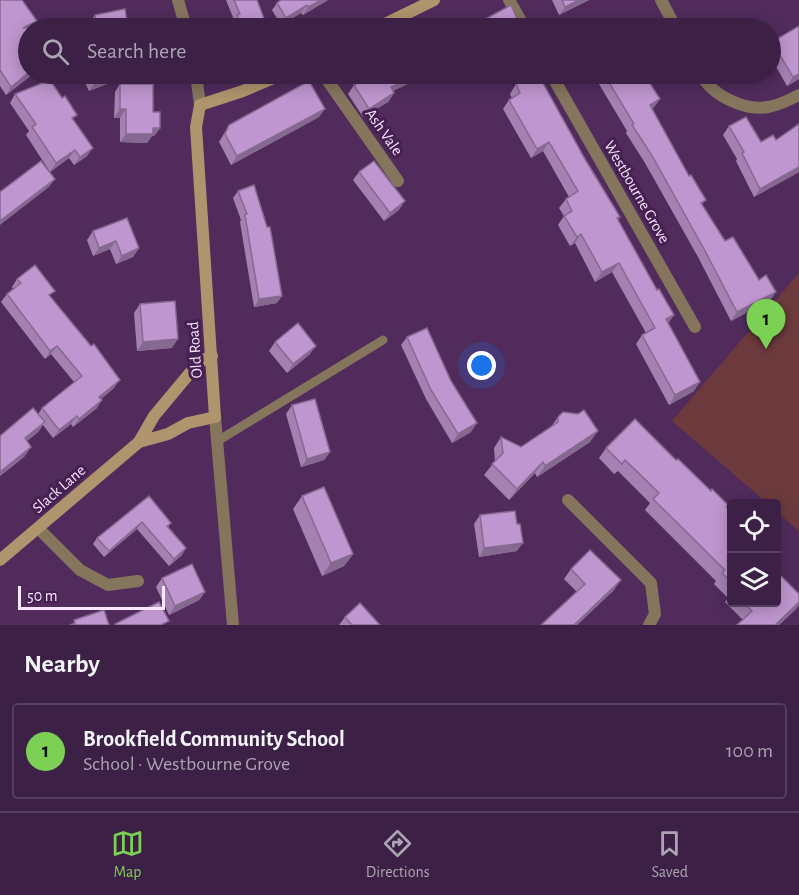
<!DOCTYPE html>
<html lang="en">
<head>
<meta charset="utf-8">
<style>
  body { margin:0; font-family:"Alegreya Sans",sans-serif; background:#472d50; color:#f1f3f6 }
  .controls { position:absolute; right:18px; bottom:18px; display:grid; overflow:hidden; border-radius:6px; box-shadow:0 3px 15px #0003 }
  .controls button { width:54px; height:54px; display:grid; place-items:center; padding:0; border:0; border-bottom:2px solid #553e5e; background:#3c2045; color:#f1f3f6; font:30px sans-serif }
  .scale { position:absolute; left:18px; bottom:15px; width:147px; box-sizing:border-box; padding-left:6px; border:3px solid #f8e7ff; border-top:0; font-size:16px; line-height:21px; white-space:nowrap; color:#f8e7ff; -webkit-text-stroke:4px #452051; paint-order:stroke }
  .you { position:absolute; left:482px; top:366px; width:21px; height:21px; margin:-15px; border:4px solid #fff; border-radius:50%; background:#1a73e8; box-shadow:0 0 0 9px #1a73e833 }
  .badge { display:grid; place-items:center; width:39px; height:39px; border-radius:50%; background:#7cd155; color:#111; font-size:20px; font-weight:700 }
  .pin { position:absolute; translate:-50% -50px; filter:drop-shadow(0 2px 3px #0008) }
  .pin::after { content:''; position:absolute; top:32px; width:21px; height:18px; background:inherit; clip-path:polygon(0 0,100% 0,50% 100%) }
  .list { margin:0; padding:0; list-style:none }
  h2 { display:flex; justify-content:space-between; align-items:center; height:78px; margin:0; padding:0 24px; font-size:26px }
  h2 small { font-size:20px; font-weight:400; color:#aca3b3 }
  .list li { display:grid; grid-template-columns:39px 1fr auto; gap:18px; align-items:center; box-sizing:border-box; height:96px; margin:0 12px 12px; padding:0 12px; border:2px solid #553e5e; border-radius:6px }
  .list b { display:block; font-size:22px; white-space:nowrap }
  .list p { margin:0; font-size:20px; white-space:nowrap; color:#aca3b3 }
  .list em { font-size:20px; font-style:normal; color:#aca3b3 }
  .icon { flex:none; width:33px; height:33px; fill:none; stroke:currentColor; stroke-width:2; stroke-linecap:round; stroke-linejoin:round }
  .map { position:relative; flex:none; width:799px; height:625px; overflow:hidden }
  .search { position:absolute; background:#3c2045; box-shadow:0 3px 15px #0003; left:18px; right:18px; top:18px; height:66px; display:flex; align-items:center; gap:15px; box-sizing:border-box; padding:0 21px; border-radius:33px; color:#aca3b3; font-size:22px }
  .sheet { height:186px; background:#3c2045 }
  nav { display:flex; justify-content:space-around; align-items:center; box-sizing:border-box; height:84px; border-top:2px solid #553e5e; background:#3c2045; font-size:16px; color:#aca3b3 }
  nav a { display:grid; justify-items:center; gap:3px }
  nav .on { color:#7cd155 }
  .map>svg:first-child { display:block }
  .green { fill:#6c3a3d }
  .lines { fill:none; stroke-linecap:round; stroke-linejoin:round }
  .service { stroke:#86755d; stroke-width:9 }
  .minor { stroke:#86755d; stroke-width:12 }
  .tertiary { stroke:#86755d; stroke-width:12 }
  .secondary { stroke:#af946d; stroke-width:12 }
  .wall { fill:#a481b2 }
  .shaded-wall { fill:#866991 }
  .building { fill:#bf96cf; stroke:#866991; stroke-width:1.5 }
  .labels { text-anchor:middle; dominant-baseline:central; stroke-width:6; stroke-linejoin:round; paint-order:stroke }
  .street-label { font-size:16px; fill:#f8e7ff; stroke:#452051 }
</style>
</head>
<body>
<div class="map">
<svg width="799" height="625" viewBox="0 0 799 625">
  <rect width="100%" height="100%" fill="#502b5c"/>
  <polygon class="green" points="799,273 799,531 777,512 776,503 767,503 672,421"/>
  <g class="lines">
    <polyline class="service" points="216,442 383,340"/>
    <g class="minor">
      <polyline points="509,0 525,28"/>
      <polyline points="661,0 676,28"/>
      <polyline points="323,74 398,181"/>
      <polyline points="551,74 695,327"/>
      <path d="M701,74C711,95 744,111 768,107C780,105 789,100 799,95"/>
      <polyline points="568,500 651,583 655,614 649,625"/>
      <polyline points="39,529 80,570 108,585 138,581"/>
    </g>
    <g class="tertiary">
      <polyline points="178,0 186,28"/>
      <polyline points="196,74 200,105"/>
      <polyline points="215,417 233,625"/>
    </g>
    <g class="secondary">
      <polyline points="377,28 434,0"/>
      <polyline points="139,442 168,434 188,423 215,417 196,127 200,105 243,91 283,74"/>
      <polyline points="0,560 139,442 154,416 199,362 212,356"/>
    </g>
  </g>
  <g class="wall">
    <polygon points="0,0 37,21 33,26 59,21 54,28 28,28 28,74 33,74 6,95 0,86"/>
    <polygon points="226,0 257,0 260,28 234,28 232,23 234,20"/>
    <polygon points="328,0 303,15 301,13 281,25 272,10 277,3"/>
    <polygon points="552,0 589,0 559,15"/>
    <polygon points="95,15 128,28 90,28 89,23"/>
    <polygon points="799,26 799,79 787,86 771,58 771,43 772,42"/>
    <polygon points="81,74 115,74 109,83 89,91"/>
    <polygon points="376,74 428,74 393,91 394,93 388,102 363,117 348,94 354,85"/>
    <polygon points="593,74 644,74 660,99 654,107 652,109 689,176 706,200 702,204 725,241 759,280 776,292 770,300 731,321 698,257 645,163 626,133 627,131"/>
    <polygon points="120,84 153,112 160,128 154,136 152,136 147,143 120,142 120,118 114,118 115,92"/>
    <polygon points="516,84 585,159 620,217 618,220 657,290 674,315 668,323 694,391 669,405 636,344 642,335 646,333 612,272 595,282 575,243 570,246 558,225 564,216 559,208 566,199 569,197 543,151 531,158 503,109 509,100 512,98 510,94"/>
    <polygon points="15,94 73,120 87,156 74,165 69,158 50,172 26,135 29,131 10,103"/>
    <polygon points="319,117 231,165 219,142 229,125"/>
    <polygon points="799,124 799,172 754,197 736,161 737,159 723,135 729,126 761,142 776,140"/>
    <polygon points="359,172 399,210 384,221 353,180"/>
    <polygon points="254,185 277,303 254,307 240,222 241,220 233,198 238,191"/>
    <polygon points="93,231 139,248 133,257 116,264 110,249 93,256 87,240"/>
    <polygon points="17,279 51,297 114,388 101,399 97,408 73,427 71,424 53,438 43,425 38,432 27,441 31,447 24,457 0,476 42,408 74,382 51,354 45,359 1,302 7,294 13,289 12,287"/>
    <polygon points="140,304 172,348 137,351 134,313"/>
    <polygon points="407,337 471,432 452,443 426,399 401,345"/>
    <polygon points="275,342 310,354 287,373 269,351"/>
    <polygon points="292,405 330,452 324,460 301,467 286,414"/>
    <polygon points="558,417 590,442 537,477 535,473 509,500 484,475 495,461 494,448 501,437 521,447 551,427"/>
    <polygon points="606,448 676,460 728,505 726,508 732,513 732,603 777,603 799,594 799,605 796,609 779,625 737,625 743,620 725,602 728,598 714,584 716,581 645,510 650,503 618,471 614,474 599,458"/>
    <polygon points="149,496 171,523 168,527 182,555 169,566 137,529 104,557 93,544 97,538"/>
    <polygon points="302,496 353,554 344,566 322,576 293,509"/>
    <polygon points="480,515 517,551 479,557 474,524"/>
    <polygon points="571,569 614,590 577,625 541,625 577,592 564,579"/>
    <polygon points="162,578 205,592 199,600 169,615 156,587"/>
    <polygon points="345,617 380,625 339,625"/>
  </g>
  <g class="shaded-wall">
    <polygon points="321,0 328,0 303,15 308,7"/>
    <polygon points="579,0 589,0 559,15 565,7"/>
    <polygon points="307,5 301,13 281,25 286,18"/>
    <polygon points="37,21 31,28 23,28"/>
    <polygon points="59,21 54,28 48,28"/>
    <polygon points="265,21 260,28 247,28"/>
    <polygon points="28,74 33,74 6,95 11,87"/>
    <polygon points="115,74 109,83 89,91 95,83"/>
    <polygon points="417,74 428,74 385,95 391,87"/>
    <polygon points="799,74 799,79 787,86 793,77"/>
    <polygon points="394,93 388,102 363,117 369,109"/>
    <polygon points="660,99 654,107 644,113 650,105"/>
    <polygon points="120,109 126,109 120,118 114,118"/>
    <polygon points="325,109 319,117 231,165 237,156"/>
    <polygon points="153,128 160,128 154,136 152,136 147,143 120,142 126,134"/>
    <polygon points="549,142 543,151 531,158 537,149"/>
    <polygon points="93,148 87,156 74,165 80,157"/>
    <polygon points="75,150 69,158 50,172 56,163"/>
    <polygon points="799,167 799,172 754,197 760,189"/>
    <polygon points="55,179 49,187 0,225 0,221"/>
    <polygon points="405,201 399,210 384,221 390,213"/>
    <polygon points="581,234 575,243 570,246 577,237"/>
    <polygon points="116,241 110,249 93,256 99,248"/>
    <polygon points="139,248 133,257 116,264 122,256"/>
    <polygon points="619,263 612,272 595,282 602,272"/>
    <polygon points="776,292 770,300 731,321 737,312"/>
    <polygon points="282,296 277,303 254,307 259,299"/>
    <polygon points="674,315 668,324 666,319"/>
    <polygon points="178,339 172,348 137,351 143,342"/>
    <polygon points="57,346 51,354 45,359 50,351"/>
    <polygon points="316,346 310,354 287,373 293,364"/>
    <polygon points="120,380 114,388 94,405 99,397"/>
    <polygon points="700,382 694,391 669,405 675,395"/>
    <polygon points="102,400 97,408 73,427 79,419"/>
    <polygon points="77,416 71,424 53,438 59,430"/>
    <polygon points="45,422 38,432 18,448 25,438"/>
    <polygon points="477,423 471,432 452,443 458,434"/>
    <polygon points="598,431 590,442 537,477 545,466"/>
    <polygon points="31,447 24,457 0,476 0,472"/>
    <polygon points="330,452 324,460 301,467 307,459"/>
    <polygon points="543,462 535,473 509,500 517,489"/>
    <polygon points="142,522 137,529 104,557 109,551"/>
    <polygon points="523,543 517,551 479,557 484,548"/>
    <polygon points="186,548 182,555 169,566 174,559"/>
    <polygon points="353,554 344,566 322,576 331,563"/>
    <polygon points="621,580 614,590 577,625 574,625"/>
    <polygon points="205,592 199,600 169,615 175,606"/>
    <polygon points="799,602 799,605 796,609 779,625 775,625"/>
  </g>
  <g class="building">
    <polygon points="0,0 22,0 37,21 23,28 59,21 48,28 28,28 28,42 26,43 28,47 28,73 11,87 0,70"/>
    <polygon points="234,0 257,0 265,21 247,28 243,28 237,15 240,14"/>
    <polygon points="281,0 321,0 308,7 307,5 286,18 277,3"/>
    <polygon points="562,0 579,0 565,7"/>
    <polygon points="511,5 520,25 513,28 469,28"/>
    <polygon points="125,9 128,28 98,28 95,15"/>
    <polygon points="799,26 799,74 793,77 772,42"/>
    <polygon points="90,74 115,74 95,83"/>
    <polygon points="376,74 417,74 391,87 394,93 369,109 354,85"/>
    <polygon points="535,74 538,74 585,159 620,217 617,218 657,290 659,289 674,315 666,319 700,382 675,395 642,335 655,328 619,263 602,272 581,234 577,237 564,216 572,211 566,199 578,191 549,142 537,149 509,100 520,93 516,84"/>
    <polygon points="604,74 644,74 660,99 650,105 689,176 691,175 706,200 701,203 725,241 733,237 759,280 766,275 776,292 737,312 704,249 651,154 632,125 634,124"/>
    <polygon points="50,80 62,98 65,96 77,115 72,118 93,148 80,157 75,150 56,163 32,127 36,124 15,94"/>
    <polygon points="309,81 325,109 237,156 225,134 229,125"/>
    <polygon points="120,84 153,84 153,112 160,112 160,128 153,128 153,134 126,134 126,109 120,109"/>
    <polygon points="746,117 761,142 773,135 776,140 799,124 799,167 760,189 742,153 744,152 729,126"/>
    <polygon points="41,161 55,179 0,221 0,192"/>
    <polygon points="374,161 405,201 390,213 359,172"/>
    <polygon points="254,185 267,227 270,227 282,296 259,299 245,215 247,214 238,191"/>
    <polygon points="127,218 139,248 122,256 116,241 99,248 93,231"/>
    <polygon points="35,265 55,291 49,295 91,346 94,344 120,380 99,397 102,400 79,419 77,416 59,430 42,408 82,376 57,346 50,351 7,294 21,283 17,279"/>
    <polygon points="175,301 178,339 143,342 140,304"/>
    <polygon points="298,323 316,346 293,364 275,342"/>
    <polygon points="427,328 451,381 477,423 458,434 431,390 407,337"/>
    <polygon points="315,399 330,452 307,459 292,405"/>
    <polygon points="33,408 45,422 25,438 31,447 0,472 0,436"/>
    <polygon points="584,410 598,431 545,466 543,462 517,489 492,464 503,453 501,437 521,447 558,422 558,417 563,412 578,414"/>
    <polygon points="635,419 676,460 678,459 711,491 712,489 728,505 726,507 732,513 732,583 722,573 725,570 653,499 659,493 625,460 622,464 606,448"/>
    <polygon points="324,487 353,554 331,563 302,496"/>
    <polygon points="149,496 171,523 167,526 186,548 174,559 142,522 109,551 97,538"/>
    <polygon points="515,511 517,524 520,524 523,543 484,548 480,515"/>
    <polygon points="590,550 621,580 574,625 541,625 585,584 571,569"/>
    <polygon points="192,564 205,592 175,606 162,578"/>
    <polygon points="777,572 799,594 799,602 775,625 737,625 752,611 744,603 777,603"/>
    <polygon points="159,602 169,621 161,625 115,625 115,624"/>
    <polygon points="360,603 380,625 352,625 345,617"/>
    <polygon points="104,610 109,625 70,625 75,623 74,620"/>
  </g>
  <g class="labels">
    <g class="street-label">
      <text transform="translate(384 132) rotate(55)">Ash Vale</text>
      <text transform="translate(637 192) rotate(60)">Westbourne Grove</text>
      <text transform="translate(195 350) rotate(-94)">Old Road</text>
      <text transform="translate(59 489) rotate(-41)">Slack Lane</text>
    </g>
  </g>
</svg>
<div class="controls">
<button><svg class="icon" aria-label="locate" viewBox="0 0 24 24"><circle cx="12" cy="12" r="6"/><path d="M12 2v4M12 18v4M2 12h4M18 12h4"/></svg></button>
<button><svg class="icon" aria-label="layers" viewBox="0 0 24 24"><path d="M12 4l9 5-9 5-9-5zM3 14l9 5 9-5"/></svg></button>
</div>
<div class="scale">50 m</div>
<div class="you"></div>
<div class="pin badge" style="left:766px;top:349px">1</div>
<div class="search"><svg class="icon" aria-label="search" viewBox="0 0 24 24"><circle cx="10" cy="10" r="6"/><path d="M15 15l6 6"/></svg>Search here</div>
</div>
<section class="sheet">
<h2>Nearby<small></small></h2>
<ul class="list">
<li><span class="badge">1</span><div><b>Brookfield Community School</b><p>School · Westbourne Grove</p></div><em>100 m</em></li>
</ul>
</section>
<nav>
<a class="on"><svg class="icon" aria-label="map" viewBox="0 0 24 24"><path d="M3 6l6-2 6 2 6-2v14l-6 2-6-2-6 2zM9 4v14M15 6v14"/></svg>Map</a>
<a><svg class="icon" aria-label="directions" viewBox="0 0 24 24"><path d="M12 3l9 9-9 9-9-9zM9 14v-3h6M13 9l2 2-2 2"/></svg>Directions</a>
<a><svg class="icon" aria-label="saved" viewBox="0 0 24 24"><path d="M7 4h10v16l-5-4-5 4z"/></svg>Saved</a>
</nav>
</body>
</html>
